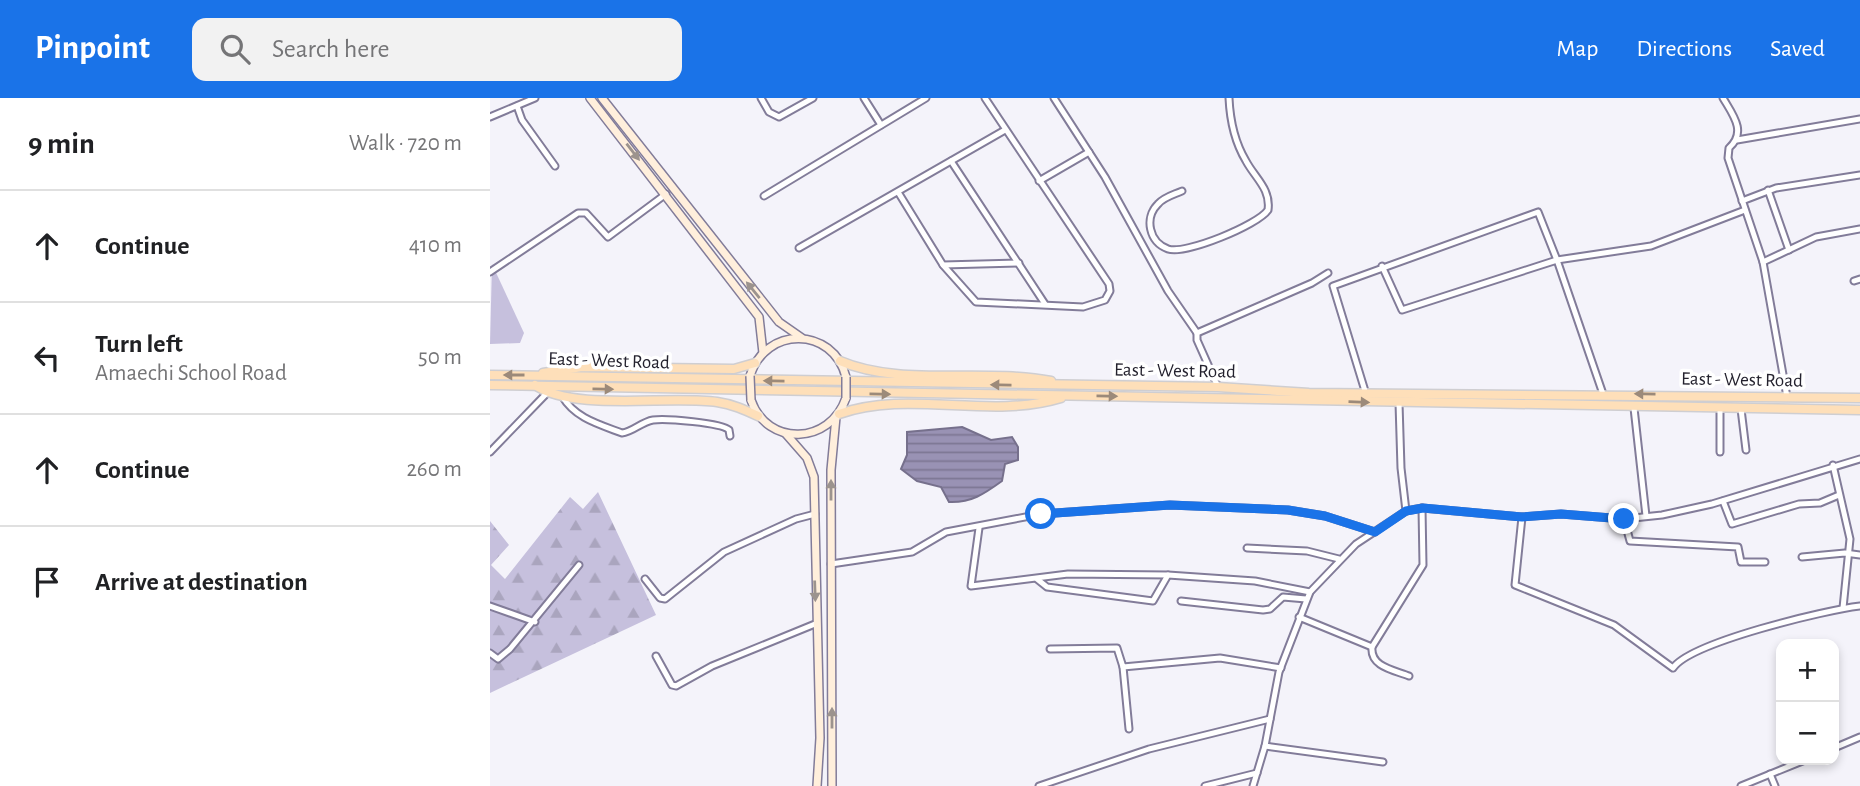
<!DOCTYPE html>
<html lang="en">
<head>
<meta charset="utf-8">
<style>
  body { margin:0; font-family:"Alegreya Sans",sans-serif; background:#f2f2f2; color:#202124 }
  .controls { position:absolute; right:21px; bottom:21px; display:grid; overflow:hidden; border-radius:14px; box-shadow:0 4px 10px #0003 }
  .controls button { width:63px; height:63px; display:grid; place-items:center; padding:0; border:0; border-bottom:2px solid #e0e0e0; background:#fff; color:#202124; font:35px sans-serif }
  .stop { position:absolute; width:21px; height:21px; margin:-16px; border:5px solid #1a73e8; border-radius:50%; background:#fff }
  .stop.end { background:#1a73e8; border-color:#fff; box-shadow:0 2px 7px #0008 }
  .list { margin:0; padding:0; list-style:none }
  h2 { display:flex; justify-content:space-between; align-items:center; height:91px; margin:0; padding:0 28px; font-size:30px }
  h2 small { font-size:23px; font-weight:400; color:#757577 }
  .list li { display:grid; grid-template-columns:46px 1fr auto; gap:21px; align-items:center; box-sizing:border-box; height:112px; padding:0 28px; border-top:2px solid #e0e0e0 }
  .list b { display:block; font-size:26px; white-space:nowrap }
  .list p { margin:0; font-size:23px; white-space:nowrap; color:#757577 }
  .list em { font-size:23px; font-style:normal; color:#757577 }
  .icon { flex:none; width:38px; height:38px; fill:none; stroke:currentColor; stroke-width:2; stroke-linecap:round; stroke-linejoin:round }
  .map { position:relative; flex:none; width:1370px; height:688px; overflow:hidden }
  header { display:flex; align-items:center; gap:42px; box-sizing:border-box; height:98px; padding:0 35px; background:#1a73e8; color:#fff }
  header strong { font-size:33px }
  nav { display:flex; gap:38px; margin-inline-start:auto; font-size:24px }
  .search { width:490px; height:63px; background:#f2f2f2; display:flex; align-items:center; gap:18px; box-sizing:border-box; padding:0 24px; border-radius:14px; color:#757577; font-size:26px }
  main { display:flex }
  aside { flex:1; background:#fff }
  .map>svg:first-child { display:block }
  .grass { fill:#c6c0dd }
  .forest { fill:url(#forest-firs) }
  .water { fill:url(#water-rules); stroke:#76708c; stroke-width:2 }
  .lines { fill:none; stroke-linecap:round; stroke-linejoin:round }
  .street-casing { stroke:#827c99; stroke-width:9 }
  .secondary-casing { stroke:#827c99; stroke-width:10 }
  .primary-casing { stroke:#cfced1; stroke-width:11 }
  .street { stroke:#fff; stroke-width:5 }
  .secondary { stroke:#ffefdc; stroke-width:7 }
  .primary { stroke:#fedfb9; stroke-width:8 }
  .secondary-bridge-casing { stroke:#827c99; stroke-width:10; stroke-linecap:butt }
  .secondary-bridge { stroke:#ffefdc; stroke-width:7 }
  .oneway { fill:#9c938e }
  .oneway2 { fill:#9c8a7a }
  .route { stroke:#1a73e8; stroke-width:9 }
  .labels { text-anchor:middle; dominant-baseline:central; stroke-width:7; stroke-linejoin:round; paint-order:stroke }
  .street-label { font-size:19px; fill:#24222e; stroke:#fff }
</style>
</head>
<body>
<header>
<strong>Pinpoint</strong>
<div class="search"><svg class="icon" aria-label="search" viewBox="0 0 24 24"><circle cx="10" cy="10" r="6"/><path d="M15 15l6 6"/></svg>Search here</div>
<nav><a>Map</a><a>Directions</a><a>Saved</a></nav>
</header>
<main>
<aside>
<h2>9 min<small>Walk · 720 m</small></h2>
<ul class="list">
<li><svg class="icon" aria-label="ahead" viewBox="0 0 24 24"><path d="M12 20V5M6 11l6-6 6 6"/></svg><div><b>Continue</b></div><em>410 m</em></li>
<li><svg class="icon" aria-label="left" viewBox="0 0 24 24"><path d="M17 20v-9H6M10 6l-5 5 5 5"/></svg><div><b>Turn left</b><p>Amaechi School Road</p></div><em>50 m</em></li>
<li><svg class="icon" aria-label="ahead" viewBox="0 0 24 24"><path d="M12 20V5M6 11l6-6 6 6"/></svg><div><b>Continue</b></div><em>260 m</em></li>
<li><svg class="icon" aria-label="arrive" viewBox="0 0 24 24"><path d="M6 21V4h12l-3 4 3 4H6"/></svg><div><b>Arrive at destination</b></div></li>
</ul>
</aside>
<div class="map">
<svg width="1370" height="688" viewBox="0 0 1370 688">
  <defs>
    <pattern id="forest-firs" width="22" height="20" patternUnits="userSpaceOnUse" patternTransform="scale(1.75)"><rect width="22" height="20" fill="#c6c0dd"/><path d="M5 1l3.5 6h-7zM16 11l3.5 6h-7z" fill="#aaa5be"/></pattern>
    <pattern id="water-rules" width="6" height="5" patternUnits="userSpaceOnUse" patternTransform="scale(1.75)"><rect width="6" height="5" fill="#9992b4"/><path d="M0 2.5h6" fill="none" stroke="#7d7793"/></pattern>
  </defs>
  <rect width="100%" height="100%" fill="#f4f3fa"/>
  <polygon class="grass" points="2,166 34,235 30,245 0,246"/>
  <polygon class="forest" points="108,394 166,517 0,595 0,423 19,447 1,467 15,481 80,399 93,411"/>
  <path class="water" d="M472,329L501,342L522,339L528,349V362L515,366L512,383C494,396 481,405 459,404L451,389L427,383L411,371L417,357V334Z"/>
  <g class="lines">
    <g class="street-casing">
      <g id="street">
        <polyline points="271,0 279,14 289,19 323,0"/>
        <polyline points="374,0 391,27"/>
        <polyline points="564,0 615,79 678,193 707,235"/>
        <path d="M1233,0C1243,17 1257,34 1239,50L1238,60L1273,164L1297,299"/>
        <polyline points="27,8 32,22 65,68"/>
        <polyline points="0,19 45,0"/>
        <polyline points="1247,42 1370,21"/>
        <polyline points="461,63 555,206"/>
        <polyline points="549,83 599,54"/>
        <polyline points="1278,92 1299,152"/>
        <path d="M692,93C683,97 674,99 668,106C654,120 659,144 678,151C695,157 768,127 778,112C781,91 765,80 756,63C744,43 740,22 739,0"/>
        <polyline points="408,94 453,167 529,165"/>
        <polyline points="274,98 436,0"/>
        <polyline points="1252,103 1286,90 1370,77"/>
        <polyline points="309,150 515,32"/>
        <polyline points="1273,164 1326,139 1370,131"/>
        <polyline points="453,167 486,204 593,209 615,202 620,193 619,186 495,0"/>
        <polyline points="892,168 912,212 1067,162 1161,148 1255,112"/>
        <polyline points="0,174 88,115 96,115 118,139 176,96"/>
        <polyline points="1364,183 1370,181"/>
        <polyline points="728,289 707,242 707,235 822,185 838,175"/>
        <polyline points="875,293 843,188 1048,114 1067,162 1113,296"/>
        <path d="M72,298C85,320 108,326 132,335C143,334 151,324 163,322C175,320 232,325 239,332L240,338"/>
        <polyline points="909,305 911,370 916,413"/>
        <polyline points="1144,310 1156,418"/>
        <polyline points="1230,311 1230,354"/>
        <polyline points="1251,311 1256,352"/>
        <polyline points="0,354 57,295"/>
        <polyline points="1343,367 1360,441 1353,510"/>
        <polyline points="1233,403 1242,426 1309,406 1330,405 1349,397"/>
        <polyline points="916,413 932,410 1032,419 1071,416 1134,421 1172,417 1222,406 1370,361"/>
        <path d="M1032,419L1025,487L1124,527L1183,570C1201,544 1336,512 1370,508"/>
        <polyline points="1134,421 1140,443 1248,449 1251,464 1275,464"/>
        <polyline points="489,430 481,488 578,476 678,477 765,483 820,494"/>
        <polyline points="757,450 817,453 849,461"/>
        <polyline points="1312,459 1355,455 1370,457"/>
        <polyline points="341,466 422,454 456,434 551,416 680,407 798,412 835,418 885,434"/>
        <polyline points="155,481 170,500 175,501 234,454 306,421 325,416"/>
        <polyline points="547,481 557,489 663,503 678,477"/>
        <polyline points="691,503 773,512 780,511 793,499 816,501"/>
        <polyline points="0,508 45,524"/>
        <polyline points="809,519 882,549"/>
        <polyline points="560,551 627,550 633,569 730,560 791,570"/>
        <polyline points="0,555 8,561 20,551 89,467"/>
        <polyline points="166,558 182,587 186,588 222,568 325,526"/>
        <polyline points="633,569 639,631"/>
        <path d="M919,578C904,572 880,569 882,549L933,467L932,410"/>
        <polyline points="775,648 893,664"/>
        <polyline points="1344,650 1370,639"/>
        <polyline points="1280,676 1285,688"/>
        <polyline points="549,688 659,651 780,621"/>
        <polyline points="715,688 767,675"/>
        <polyline points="763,688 775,648 789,574 820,494 866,446 916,413"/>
        <polyline points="1251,688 1315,662"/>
      </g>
    </g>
    <g class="secondary-casing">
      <g id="secondary">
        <polyline points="100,0 269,219 273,255"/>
        <polyline points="112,0 289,224 312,240"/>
        <path d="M260,278C275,228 343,228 356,279"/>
        <path d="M261,302C277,349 340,347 356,300"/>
        <polyline points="296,336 317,360 324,379 330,640 327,688"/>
        <polyline points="342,688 341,372 346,319"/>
      </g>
    </g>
    <g class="primary-casing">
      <g id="primary">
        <path d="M350,263C410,289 494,270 561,283"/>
        <polyline points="53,275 92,269 244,271 265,265"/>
        <polyline points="0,277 728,289 819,295 1370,300"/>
        <polyline points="0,287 1370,312"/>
        <path d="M45,287C83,314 180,297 227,304C242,306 255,312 268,318"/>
        <path d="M349,316C418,291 499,322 571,300"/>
      </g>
    </g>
    <use href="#street" class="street"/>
    <use href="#secondary" class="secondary"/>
    <use href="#primary" class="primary"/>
    <g class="secondary-bridge-casing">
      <g id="secondary-bridge">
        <polyline points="260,278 261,302"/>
        <polyline points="356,300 356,279"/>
      </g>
    </g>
    <use href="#secondary-bridge" class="secondary-bridge"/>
  </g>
  <defs><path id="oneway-solid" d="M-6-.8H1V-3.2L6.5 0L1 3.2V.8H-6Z" transform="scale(1.75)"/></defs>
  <g class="oneway">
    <use href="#oneway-solid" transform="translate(143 54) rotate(52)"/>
    <use href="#oneway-solid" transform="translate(263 192) rotate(-129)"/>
    <use href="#oneway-solid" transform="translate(341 392) rotate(-90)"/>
    <use href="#oneway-solid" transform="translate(325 493) rotate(88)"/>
    <use href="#oneway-solid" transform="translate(342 620) rotate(-90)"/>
  </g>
  <g class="oneway2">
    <use href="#oneway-solid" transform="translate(24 277) rotate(180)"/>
    <use href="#oneway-solid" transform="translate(284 283) rotate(-179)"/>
    <use href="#oneway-solid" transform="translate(511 287) rotate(-179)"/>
    <use href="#oneway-solid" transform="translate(113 291) rotate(1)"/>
    <use href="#oneway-solid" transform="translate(390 296) rotate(1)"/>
    <use href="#oneway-solid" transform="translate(1155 296) rotate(-179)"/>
    <use href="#oneway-solid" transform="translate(617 298) rotate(1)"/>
    <use href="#oneway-solid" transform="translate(869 304) rotate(2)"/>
  </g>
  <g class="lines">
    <polyline class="route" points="551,416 680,407 798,412 835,418 885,434 916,413 933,410 1032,419 1071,416 1134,421"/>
  </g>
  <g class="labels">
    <g class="street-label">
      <text transform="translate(119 263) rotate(2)">East - West Road</text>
      <text transform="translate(685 273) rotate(1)">East - West Road</text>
      <text transform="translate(1252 282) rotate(1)">East - West Road</text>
    </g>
  </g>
</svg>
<div class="controls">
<button>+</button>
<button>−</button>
</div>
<div class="stop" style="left:551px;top:416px"></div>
<div class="stop end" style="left:1134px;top:421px"></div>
</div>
</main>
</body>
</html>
